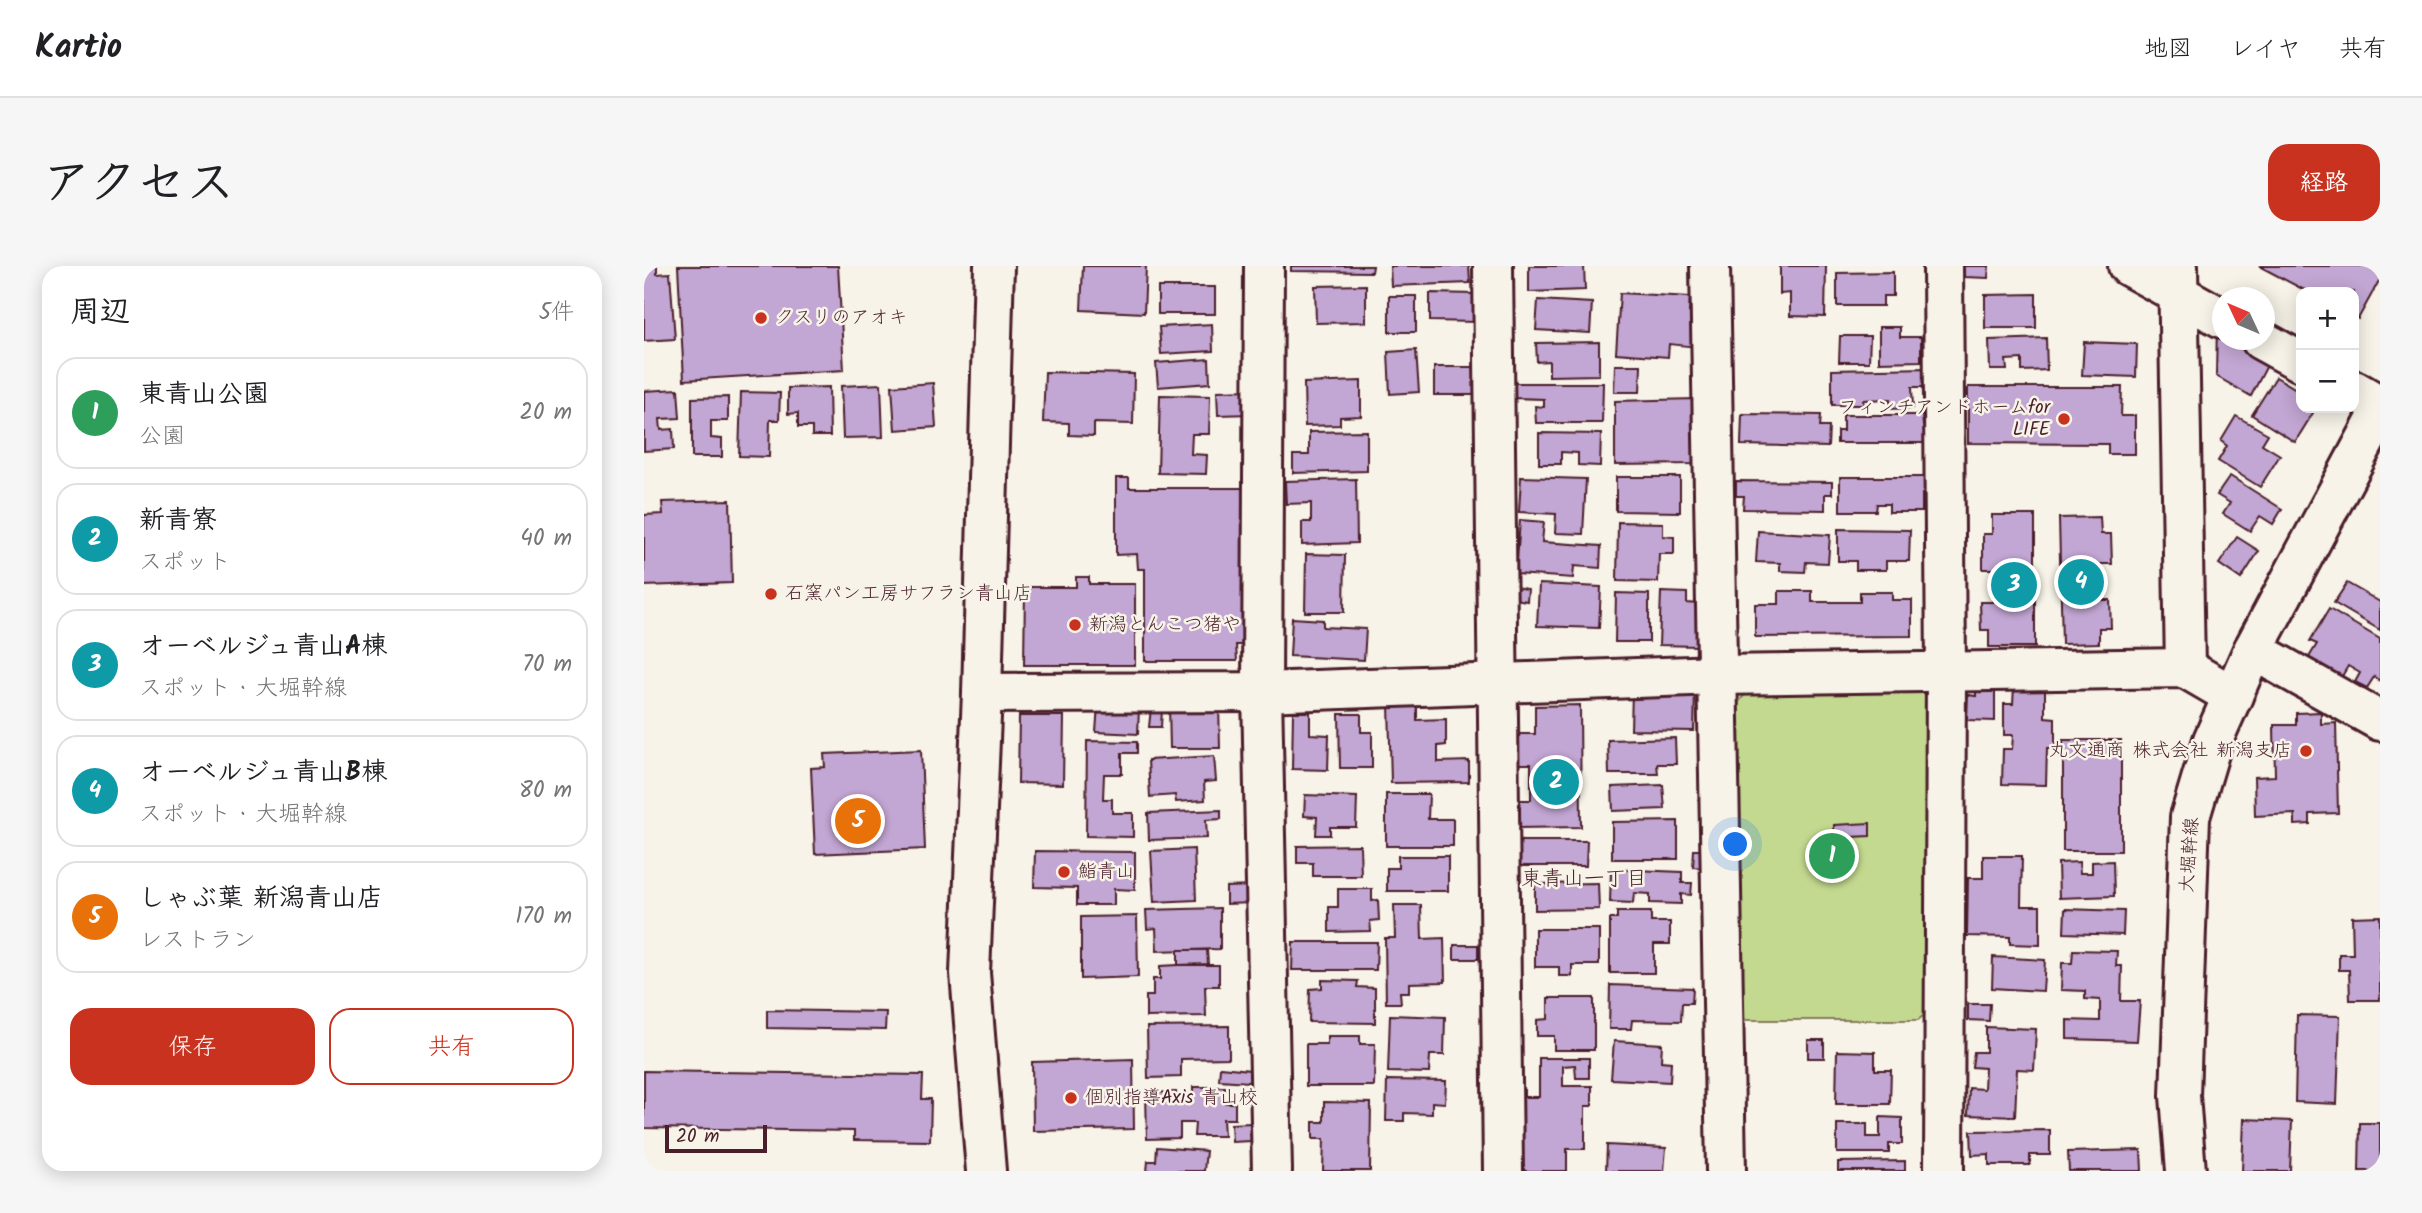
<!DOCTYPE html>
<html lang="ja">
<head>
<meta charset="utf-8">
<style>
  body { margin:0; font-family:Kalam,"Klee One",sans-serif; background:#f6f6f6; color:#202124 }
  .controls { position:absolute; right:21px; top:21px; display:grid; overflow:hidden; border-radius:14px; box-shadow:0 4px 18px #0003 }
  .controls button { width:63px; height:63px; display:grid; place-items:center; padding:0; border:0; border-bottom:2px solid #e0e0e0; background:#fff; color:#202124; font:35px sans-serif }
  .compass { position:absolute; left:1568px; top:21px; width:63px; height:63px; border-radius:50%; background:#fff; box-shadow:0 4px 18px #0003; rotate:314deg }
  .scale { position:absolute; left:21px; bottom:18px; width:102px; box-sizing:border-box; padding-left:7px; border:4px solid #4a1f2b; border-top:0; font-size:19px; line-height:24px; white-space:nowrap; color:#4a1f2b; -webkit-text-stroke:5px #f7f3e8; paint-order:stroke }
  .you { position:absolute; left:1092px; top:579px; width:24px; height:24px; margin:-18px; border:5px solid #fff; border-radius:50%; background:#1a73e8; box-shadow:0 0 0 10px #1a73e833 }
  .badge { display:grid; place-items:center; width:46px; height:46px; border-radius:50%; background:#c8321e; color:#fff; font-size:23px; font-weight:700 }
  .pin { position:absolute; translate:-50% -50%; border:4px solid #fff; box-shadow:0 2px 7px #0006 }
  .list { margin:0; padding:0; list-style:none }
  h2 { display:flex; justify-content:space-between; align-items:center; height:91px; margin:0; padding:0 28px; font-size:30px }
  h2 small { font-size:23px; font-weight:400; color:#757577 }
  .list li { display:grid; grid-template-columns:46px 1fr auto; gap:21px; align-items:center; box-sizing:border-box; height:112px; margin:0 14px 14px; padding:0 14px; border:2px solid #e0e0e0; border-radius:21px }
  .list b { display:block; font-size:26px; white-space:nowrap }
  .list p { margin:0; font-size:23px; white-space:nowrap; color:#757577 }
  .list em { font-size:23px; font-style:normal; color:#757577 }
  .actions { display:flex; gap:14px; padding:21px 28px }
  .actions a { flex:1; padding:16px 0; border:2px solid #c8321e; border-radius:21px; text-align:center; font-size:24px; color:#c8321e }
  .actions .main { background:#c8321e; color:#fff }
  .map { position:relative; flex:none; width:1736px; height:905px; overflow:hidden; border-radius:21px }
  header { display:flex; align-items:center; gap:42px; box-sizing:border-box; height:98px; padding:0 35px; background:#fff; border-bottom:2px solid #e0e0e0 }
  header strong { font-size:33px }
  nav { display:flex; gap:38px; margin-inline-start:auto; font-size:24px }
  .intro { display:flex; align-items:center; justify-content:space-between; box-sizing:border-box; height:168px; padding:0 42px }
  h1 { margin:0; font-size:49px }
  .button { padding:18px 32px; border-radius:21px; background:#c8321e; color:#fff; font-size:24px; font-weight:700 }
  main { display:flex; gap:42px; padding:0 42px }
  aside { flex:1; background:#fff; border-radius:21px; box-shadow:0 4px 18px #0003 }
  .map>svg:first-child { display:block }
  .green { fill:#c3d98f; stroke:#867c5d; stroke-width:2 }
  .building { fill:#c2a6d3; stroke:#4a1f2b; stroke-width:2 }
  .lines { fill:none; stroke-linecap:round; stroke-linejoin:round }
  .minor-casing { stroke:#4a1f2b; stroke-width:44 }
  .minor { stroke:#f7f3e8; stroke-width:38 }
  .poi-dot { fill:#c8321e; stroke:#f7f3e8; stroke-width:2.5 }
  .labels { text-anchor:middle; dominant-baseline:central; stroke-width:5; stroke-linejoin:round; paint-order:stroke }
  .poi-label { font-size:19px; fill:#4a1f2b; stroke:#f7f3e8; text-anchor:start }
  .street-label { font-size:19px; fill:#4a1f2b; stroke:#f7f3e8 }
  .neighbourhood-label { font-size:21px; fill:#4a1f2b; stroke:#f7f3e8 }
</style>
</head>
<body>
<header>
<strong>Kartio</strong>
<nav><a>地図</a><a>レイヤ</a><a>共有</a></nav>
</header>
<div class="intro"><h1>アクセス</h1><a class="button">経路</a></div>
<main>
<aside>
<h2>周辺<small>5件</small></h2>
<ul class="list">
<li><span class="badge" style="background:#2e9e5b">1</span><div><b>東青山公園</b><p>公園</p></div><em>20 m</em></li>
<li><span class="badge" style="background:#0f9aa8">2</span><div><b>新青寮</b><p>スポット</p></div><em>40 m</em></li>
<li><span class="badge" style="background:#0f9aa8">3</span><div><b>オーベルジュ青山A棟</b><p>スポット · 大堀幹線</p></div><em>70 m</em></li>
<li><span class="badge" style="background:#0f9aa8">4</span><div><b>オーベルジュ青山B棟</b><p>スポット · 大堀幹線</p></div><em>80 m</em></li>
<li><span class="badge" style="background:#e8710a">5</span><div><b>しゃぶ葉 新潟青山店</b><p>レストラン</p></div><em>170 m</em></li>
</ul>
<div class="actions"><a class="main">保存</a><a>共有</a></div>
</aside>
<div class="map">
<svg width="1736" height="905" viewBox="0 0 1736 905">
  <rect width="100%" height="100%" fill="#f7f3e8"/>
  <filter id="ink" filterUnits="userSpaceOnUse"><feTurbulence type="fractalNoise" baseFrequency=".0143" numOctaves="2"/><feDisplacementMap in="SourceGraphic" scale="14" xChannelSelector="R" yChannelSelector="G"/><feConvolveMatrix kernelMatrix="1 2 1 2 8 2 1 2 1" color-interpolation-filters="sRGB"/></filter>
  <g filter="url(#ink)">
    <polygon class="green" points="1271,414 1284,428 1285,745 1274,754 1101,754 1091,740 1092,439 1108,420"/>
    <g class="building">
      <polygon points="0,0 13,0 13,8 26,7 31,73 0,75"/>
      <polygon points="34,0 194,0 200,104 40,114"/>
      <polygon points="439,0 502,0 500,47 437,44"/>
      <polygon points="647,0 729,0 728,6 647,5"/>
      <polygon points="746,0 825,0 826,17 747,20"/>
      <polygon points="885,0 940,0 941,24 885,26"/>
      <polygon points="1136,0 1182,0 1181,51 1146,50 1146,27 1136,28"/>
      <polygon points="1320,0 1345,0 1344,12 1320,11"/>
      <polygon points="1615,0 1730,0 1736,3 1736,13 1714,53 1710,51 1710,26 1664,26"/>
      <polygon points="1249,6 1249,30 1239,30 1239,40 1193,40 1193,7"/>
      <polygon points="722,19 722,56 672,57 671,20"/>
      <rect x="514" y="21" width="57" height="27"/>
      <polygon points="786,27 832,28 832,56 786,55"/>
      <polygon points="976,27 1046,31 1045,46 1057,47 1054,81 1025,78 1024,91 972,87"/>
      <polygon points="1392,28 1392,62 1341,62 1341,29"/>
      <rect x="745" y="30" width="27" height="36"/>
      <polygon points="894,34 948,37 946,67 892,64"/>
      <polygon points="568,58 569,85 517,88 515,61"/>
      <polygon points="1573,58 1578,61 1578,74 1602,74 1629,88 1607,130 1572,110"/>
      <polygon points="1235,61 1256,61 1256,71 1277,71 1277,95 1235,96"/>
      <polygon points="1196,70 1226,70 1225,96 1195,96"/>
      <polygon points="1402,72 1403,104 1378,105 1378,93 1362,94 1363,104 1346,104 1345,74"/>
      <polygon points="955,76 955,109 905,110 905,95 893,96 892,77"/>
      <polygon points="1440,76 1493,78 1492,111 1438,109"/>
      <polygon points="772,84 775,126 746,128 744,86"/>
      <polygon points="565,93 566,117 514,121 512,97"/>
      <polygon points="971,99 997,99 996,126 970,126"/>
      <rect x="790" y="101" width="44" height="28"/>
      <polygon points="1284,102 1284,121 1268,121 1269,142 1246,143 1246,133 1219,134 1220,139 1188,139 1188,104"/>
      <polygon points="401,106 490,108 489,158 450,157 450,170 425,169 425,157 399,156"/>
      <polygon points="1632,111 1657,126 1657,142 1672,142 1651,176 1608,149"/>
      <polygon points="717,115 717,150 696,151 696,159 661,160 660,117"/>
      <polygon points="289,117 292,161 251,164 248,120"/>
      <polygon points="868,117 959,117 958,157 892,157 891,140 900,141 900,133 868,132"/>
      <polygon points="237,118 239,171 199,172 197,120"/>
      <polygon points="185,121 186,170 168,170 168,161 154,161 154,147 144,148 144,122"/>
      <polygon points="1324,121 1478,121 1477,150 1491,150 1491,188 1464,188 1464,178 1324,177"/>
      <polygon points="34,123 36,152 16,153 17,164 29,163 30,183 0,185 0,125"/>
      <polygon points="607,124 607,148 574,149 573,125"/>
      <polygon points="97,126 136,127 135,154 126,154 125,191 95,190"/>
      <polygon points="516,129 566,130 565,168 548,168 547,188 563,189 562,208 514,207"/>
      <polygon points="84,131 84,155 67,155 67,172 78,173 78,191 48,191 48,132"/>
      <polygon points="1051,133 1051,198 971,199 971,135"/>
      <polygon points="1098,148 1177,149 1176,161 1185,161 1184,181 1097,179"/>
      <polygon points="1199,149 1278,149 1279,160 1284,160 1284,177 1193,177 1193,165 1199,165"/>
      <polygon points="1592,150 1624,168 1618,178 1636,189 1616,221 1574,195 1583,180 1577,175"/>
      <polygon points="723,165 723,205 649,207 649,189 665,189 665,166"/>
      <polygon points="895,167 957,168 956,200 934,199 934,187 917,186 917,198 895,198"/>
      <polygon points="1586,210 1638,243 1629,258 1616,250 1606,265 1579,248 1586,237 1573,229"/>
      <polygon points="877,211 942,213 939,268 911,267 912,248 875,246"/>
      <polygon points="972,211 1036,211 1036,246 972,245"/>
      <polygon points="1196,211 1287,211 1287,227 1278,228 1278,246 1245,246 1245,238 1233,238 1232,245 1196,245"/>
      <polygon points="472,212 485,212 485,222 606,222 606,379 592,379 593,395 501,395 501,303 494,303 493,288 472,289"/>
      <polygon points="712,213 713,277 658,279 658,256 667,256 667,237 642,238 641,215"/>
      <polygon points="1092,215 1188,216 1188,228 1181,228 1181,244 1099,243 1100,230 1092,230"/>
      <polygon points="86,234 88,317 0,320 0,249 19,248 18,236"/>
      <polygon points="1348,249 1391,249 1391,381 1345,381 1345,364 1337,364 1336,336 1349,336 1349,303 1339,303 1339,268 1348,268"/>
      <polygon points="1456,251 1457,268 1467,268 1468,298 1456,298 1458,334 1466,334 1467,362 1455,362 1455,377 1418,378 1415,252"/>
      <polygon points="876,254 900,256 898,276 957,280 956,302 930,300 929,312 872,308"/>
      <polygon points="974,256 1019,257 1019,270 1030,271 1030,288 1015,288 1014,316 973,315"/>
      <polygon points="1194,263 1266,264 1265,295 1242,295 1242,304 1212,304 1212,295 1194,295"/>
      <polygon points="1114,265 1186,269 1184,297 1162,296 1161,306 1136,305 1136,297 1112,296"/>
      <polygon points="1593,271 1615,285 1597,313 1575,298"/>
      <polygon points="662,288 701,289 700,346 661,346"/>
      <polygon points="432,311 445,311 445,318 491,318 491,399 380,399 381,321 432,321"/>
      <polygon points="1703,317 1736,336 1736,364 1690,337"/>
      <polygon points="895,318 957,321 955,362 893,360"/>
      <polygon points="871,321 884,323 883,335 870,333"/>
      <polygon points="1135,325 1168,325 1168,336 1216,336 1216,326 1248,326 1248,334 1268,334 1268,370 1111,371 1111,338 1135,338"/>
      <polygon points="1017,326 1043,327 1043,337 1055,338 1053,380 1015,379"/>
      <polygon points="972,327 1005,328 1005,376 971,376"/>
      <polygon points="1685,343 1736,373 1736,415 1730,411 1723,422 1711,416 1716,407 1704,400 1697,412 1664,393 1673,378 1666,375"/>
      <polygon points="648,352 679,354 679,361 722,363 720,394 646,390"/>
      <polygon points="1370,421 1401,421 1401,451 1411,452 1411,482 1403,482 1402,519 1358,518 1359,483 1368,483 1369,469 1360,469 1360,438 1369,438"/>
      <polygon points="1332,422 1351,422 1351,455 1323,454 1324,429 1332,430"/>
      <polygon points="988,424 1051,425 1050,465 987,464"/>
      <polygon points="575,438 576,482 526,482 525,439"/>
      <polygon points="745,438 773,438 773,454 802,453 802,479 794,480 794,496 825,495 825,516 747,517"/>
      <polygon points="454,439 495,441 494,468 452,466"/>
      <polygon points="936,439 937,561 871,562 871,534 887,534 887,498 871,498 871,468 891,468 891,440"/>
      <polygon points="507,442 518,443 517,461 505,461"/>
      <polygon points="649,446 666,446 666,468 685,469 684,504 648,503"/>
      <polygon points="1677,446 1677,458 1692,457 1694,547 1666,548 1666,558 1651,559 1651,548 1611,550 1610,511 1631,510 1630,459 1652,459 1652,447"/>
      <polygon points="695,448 717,448 717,466 728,466 728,502 696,502"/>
      <polygon points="375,450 420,450 419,518 374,517"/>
      <polygon points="1031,472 1032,498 1013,498 1014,508 965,508 964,474"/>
      <rect x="1419" y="474" width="58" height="111"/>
      <polygon points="443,475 493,476 493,487 478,487 478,508 460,508 459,533 468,533 468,547 489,547 489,571 442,570"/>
      <polygon points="277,484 281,583 171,588 167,502 181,501 180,488"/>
      <polygon points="570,490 572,515 560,516 561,534 532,536 531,529 506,531 504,494"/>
      <polygon points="1019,519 1021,543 969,545 968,521"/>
      <polygon points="742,528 785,528 784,553 809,553 809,580 742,580"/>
      <polygon points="661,529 713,531 712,561 686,561 686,569 672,569 673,551 660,550"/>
      <polygon points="577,544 577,553 562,554 563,572 505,574 504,547"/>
      <polygon points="1034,555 1034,593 968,593 968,556"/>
      <polygon points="1226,557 1226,570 1190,572 1190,559"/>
      <polygon points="873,575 943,575 942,600 873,600"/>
      <polygon points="716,579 717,610 669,610 669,597 653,597 653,580"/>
      <polygon points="550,583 552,634 510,636 507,585"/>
      <polygon points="1050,584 1061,584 1060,602 1049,601"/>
      <polygon points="391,585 491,586 491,624 470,623 470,639 433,639 433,622 390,621"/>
      <polygon points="754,590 804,590 804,625 743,625 743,602 754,602"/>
      <polygon points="1339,590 1378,590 1377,640 1396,640 1396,679 1366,678 1366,671 1323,670 1324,612 1339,612"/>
      <polygon points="1469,595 1470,630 1415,632 1414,597 1435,596 1436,607 1448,607 1448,596"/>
      <polygon points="967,603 1038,606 1038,617 1048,617 1047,629 1037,628 1037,638 1006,637 1006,628 990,627 989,637 966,636"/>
      <polygon points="954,617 955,643 891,644 891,618"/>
      <polygon points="609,620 610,637 582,638 582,621"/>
      <polygon points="694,623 728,623 728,635 734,634 735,654 726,655 727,665 685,666 685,641 694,641"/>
      <polygon points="750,639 777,639 778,673 800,672 801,716 765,717 765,726 756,726 757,737 742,737 741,672 751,672"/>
      <polygon points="576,642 576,683 513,685 512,662 503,663 502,644"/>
      <polygon points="1421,643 1480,645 1479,669 1420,667"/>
      <polygon points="973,646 1007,646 1007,656 1026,656 1026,678 1010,678 1010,707 966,707 966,653 973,653"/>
      <polygon points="493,650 494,711 437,713 437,651"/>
      <polygon points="1736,650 1736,734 1706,734 1705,704 1695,704 1695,688 1709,688 1708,651"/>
      <polygon points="891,663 955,663 955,699 928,699 928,710 915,710 915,701 891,701"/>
      <polygon points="649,676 733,676 732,704 648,704"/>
      <rect x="810" y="679" width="24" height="14"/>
      <polygon points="534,684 563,684 564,698 534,699"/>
      <polygon points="1429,684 1473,685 1472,700 1478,700 1477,735 1496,735 1493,775 1423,773 1423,754 1456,755 1456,734 1441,733 1441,725 1417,724 1418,697 1428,697"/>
      <polygon points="1349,691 1401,694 1399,725 1348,722"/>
      <polygon points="534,699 575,699 575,720 561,720 562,750 502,751 502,730 509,730 509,713 516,713 516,700"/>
      <polygon points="678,714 714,715 713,721 731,722 731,757 665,756 666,723 678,722"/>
      <polygon points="966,719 1049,722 1048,737 1038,737 1037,755 988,754 987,763 965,763"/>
      <polygon points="904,732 950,732 950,784 910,784 910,770 893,770 893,754 904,753"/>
      <polygon points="1324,738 1346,738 1345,755 1324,754"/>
      <polygon points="123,744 242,746 241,764 123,762"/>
      <polygon points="746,749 801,751 800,789 786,789 785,807 744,806"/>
      <polygon points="1653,749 1696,750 1693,838 1651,836"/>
      <polygon points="585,760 585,792 537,793 537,811 504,812 503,761"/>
      <polygon points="1342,761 1392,763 1390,804 1373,803 1371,851 1324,849 1325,822 1340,823 1341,802 1328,801 1330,786 1342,786"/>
      <polygon points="683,770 716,770 716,778 731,778 730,820 662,820 662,778 683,778"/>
      <rect x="1164" y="774" width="16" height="18"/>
      <polygon points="970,775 1018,778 1017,795 1027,796 1026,816 967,813"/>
      <polygon points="1193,785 1231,786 1231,804 1247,804 1246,838 1192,838"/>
      <polygon points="895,792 945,792 945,812 932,812 931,799 919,800 919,820 948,820 948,840 941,840 941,883 923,883 923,905 871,905 870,822 880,822 880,831 895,831"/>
      <polygon points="489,793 490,863 389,865 388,796"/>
      <polygon points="576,801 606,804 605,816 575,814"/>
      <polygon points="0,805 279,809 278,833 287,833 286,875 210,874 210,865 0,862"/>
      <polygon points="743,814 802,815 801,837 788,836 788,848 760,847 760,855 742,855"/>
      <polygon points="549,821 581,821 581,837 591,837 591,853 579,853 580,870 550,870 551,857 536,857 536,872 503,873 502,827 532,826 532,834 549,834"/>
      <polygon points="680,836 727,837 726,905 679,905 680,873 669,873 669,856 680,856"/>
      <polygon points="1236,851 1258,852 1258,878 1245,878 1245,887 1193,887 1193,858 1223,858 1223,871 1236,871"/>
      <polygon points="1600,853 1648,855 1646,905 1598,905"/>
      <polygon points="606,857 607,875 588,876 587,858"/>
      <polygon points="1716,857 1736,857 1736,905 1715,905"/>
      <polygon points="1406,864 1406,889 1386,889 1386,899 1345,899 1345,888 1328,889 1327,865"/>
      <polygon points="963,879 1022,882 1020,905 962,905"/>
      <polygon points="513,881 562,885 560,905 503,905 504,895 512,895"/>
      <polygon points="1497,884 1498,905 1425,905 1424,886"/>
      <polygon points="1261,895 1261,905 1194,905 1194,896"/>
    </g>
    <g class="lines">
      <g class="minor-casing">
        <g id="minor">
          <polyline points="620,0 618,426 628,905"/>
          <polyline points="849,0 859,905"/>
          <polyline points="1066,0 1082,905"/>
          <polyline points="1299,0 1302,406 1300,905"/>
          <polyline points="1484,0 1578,52"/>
          <polyline points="1534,0 1541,402"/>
          <polyline points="1617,74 1657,96"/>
          <polyline points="1710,124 1736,139"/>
          <polyline points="1609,384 1736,455"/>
          <polyline points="338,427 618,426 1073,409 1541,402 1589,430"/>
          <polyline points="342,905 326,707 338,427 350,0"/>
          <polyline points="1542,905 1536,830 1546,551 1569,474 1609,384 1736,147"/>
        </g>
      </g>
      <use href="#minor" class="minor"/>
    </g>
  </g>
  <g class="poi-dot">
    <circle cx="117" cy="52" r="7"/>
    <circle cx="1420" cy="153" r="7"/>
    <circle cx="127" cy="328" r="7"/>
    <circle cx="431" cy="359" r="7"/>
    <circle cx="1662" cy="485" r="7"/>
    <circle cx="420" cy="606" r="7"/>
    <circle cx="427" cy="832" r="7"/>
  </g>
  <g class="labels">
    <g class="poi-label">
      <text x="131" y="52">クスリのアオキ</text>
      <text x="1406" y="142" text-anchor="end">フィンチアンドホームfor<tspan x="1406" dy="22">LIFE</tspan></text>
      <text x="141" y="328">石窯パン工房サフラン青山店</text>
      <text x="445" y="359">新潟とんこつ猪や</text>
      <text x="1648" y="485" text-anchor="end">丸文通商 株式会社 新潟支店</text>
      <text x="434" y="606">鮨青山</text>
      <text x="441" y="832">個別指導Axis 青山校</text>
    </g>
    <g class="street-label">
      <text transform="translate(1546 589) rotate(-86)">大堀幹線</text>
    </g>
    <g class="neighbourhood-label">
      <text x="940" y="613">東青山一丁目</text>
    </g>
  </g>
</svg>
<div class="controls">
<button>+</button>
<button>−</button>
</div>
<svg class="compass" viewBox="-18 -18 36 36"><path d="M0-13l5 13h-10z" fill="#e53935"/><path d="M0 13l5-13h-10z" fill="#757577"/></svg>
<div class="scale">20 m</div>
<div class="you"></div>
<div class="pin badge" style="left:1188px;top:590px;background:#2e9e5b">1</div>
<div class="pin badge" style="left:912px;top:516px;background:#0f9aa8">2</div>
<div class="pin badge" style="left:1370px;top:319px;background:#0f9aa8">3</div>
<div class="pin badge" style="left:1437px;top:316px;background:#0f9aa8">4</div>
<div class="pin badge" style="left:214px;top:555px;background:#e8710a">5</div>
</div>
</main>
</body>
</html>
